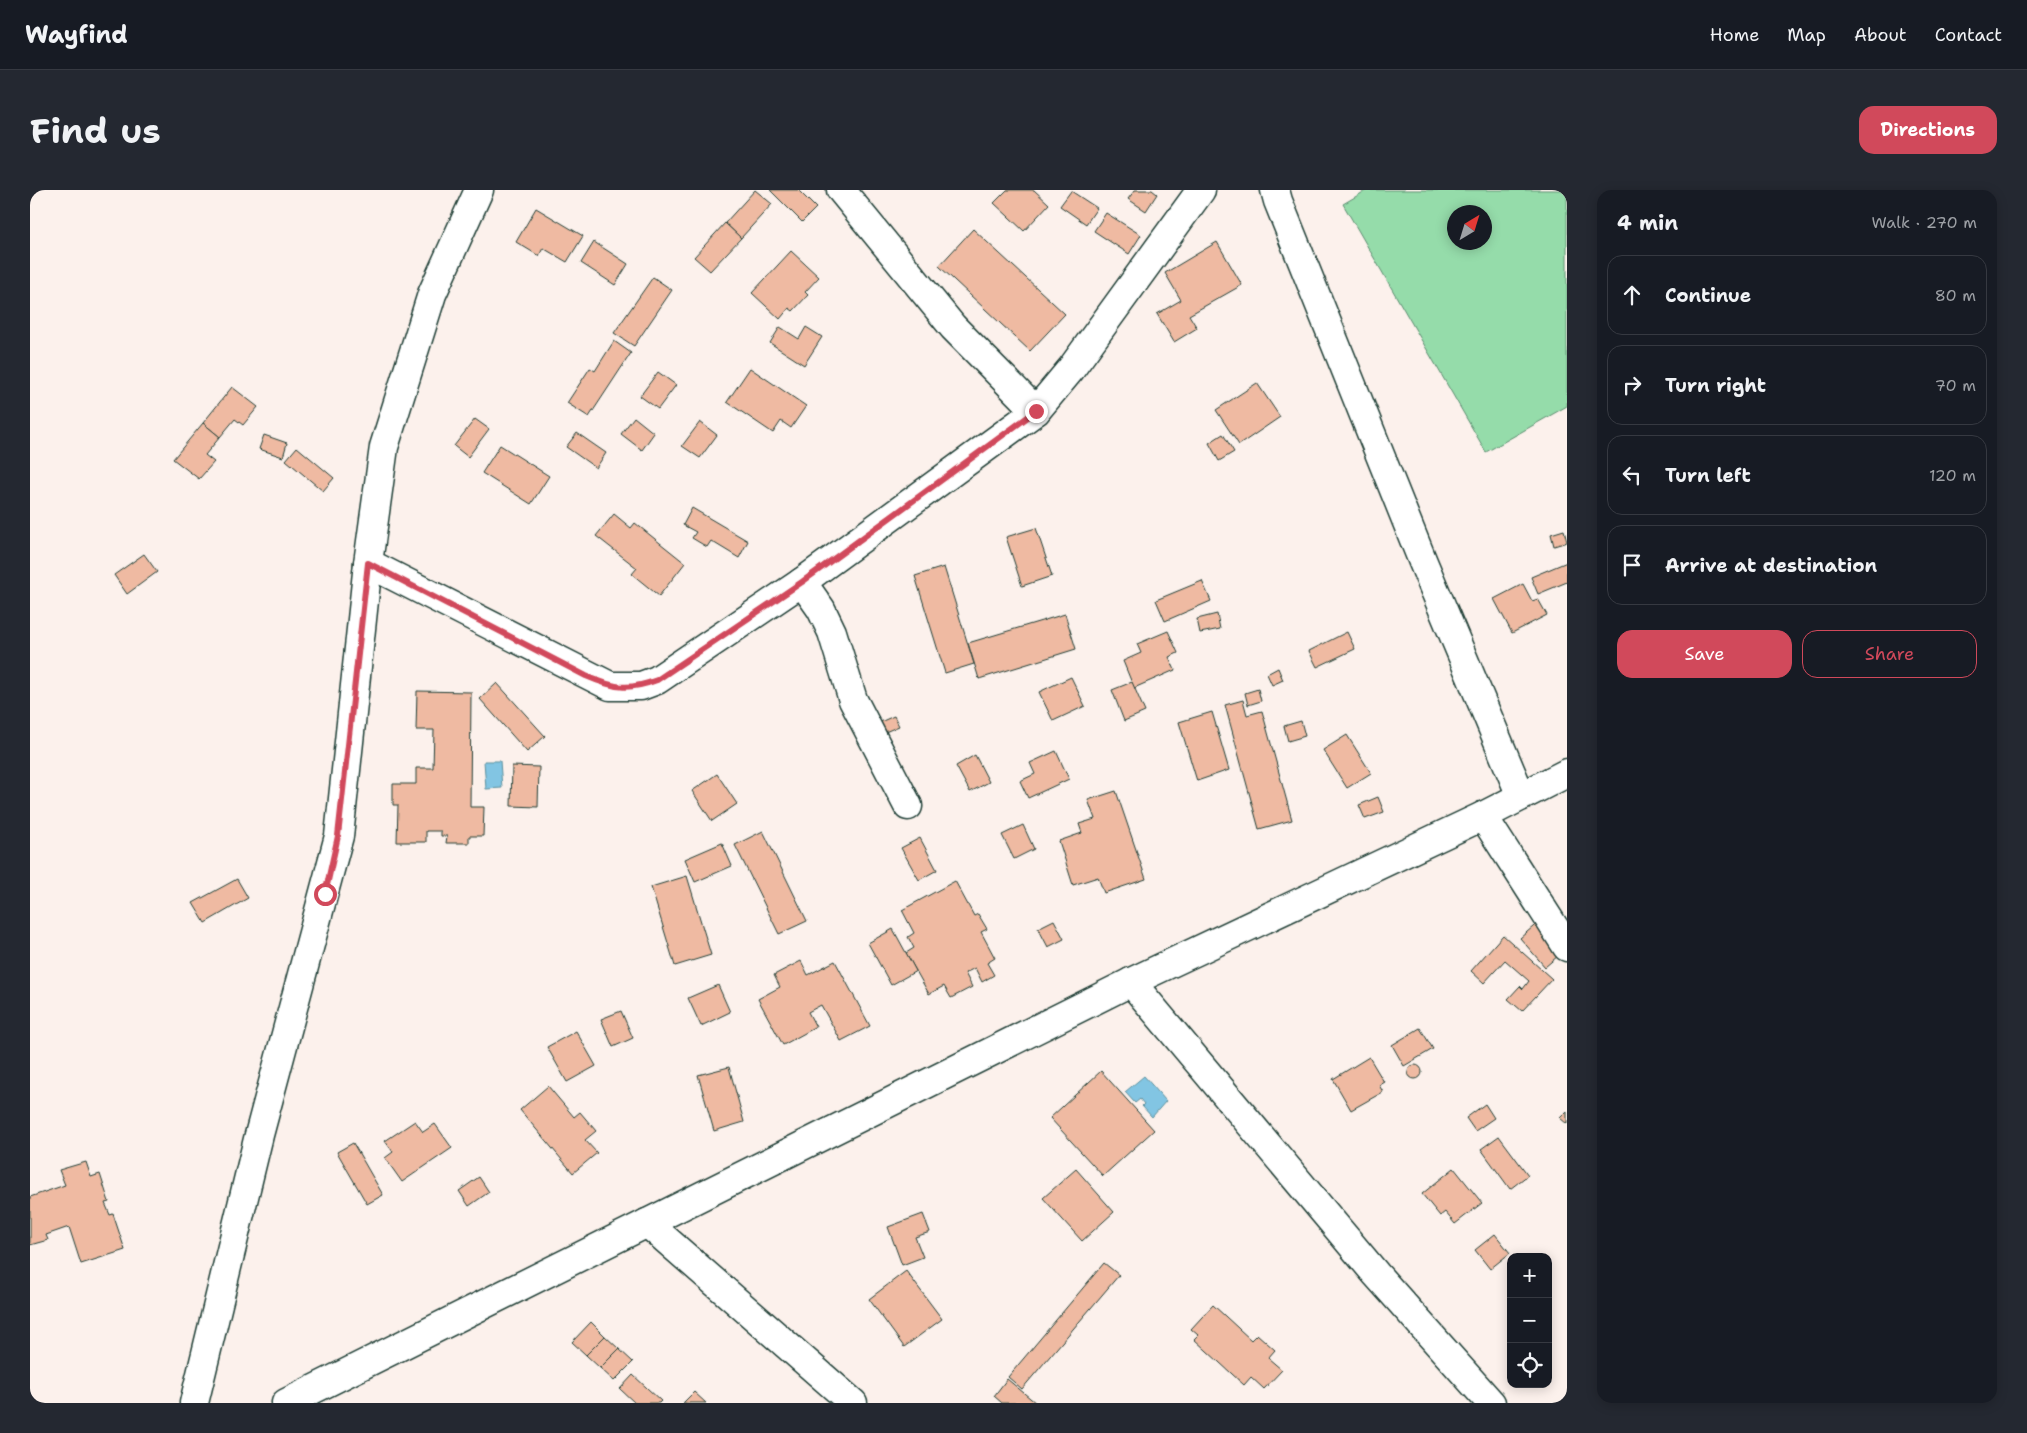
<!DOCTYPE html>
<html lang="en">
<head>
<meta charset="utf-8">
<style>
  body { margin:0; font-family:"Shantell Sans",sans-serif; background:#242831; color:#f1f3f6 }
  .controls { position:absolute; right:15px; bottom:15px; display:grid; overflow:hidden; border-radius:10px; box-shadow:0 2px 12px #0003 }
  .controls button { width:45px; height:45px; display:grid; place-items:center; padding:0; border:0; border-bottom:1px solid #363941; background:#171b24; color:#f1f3f6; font:25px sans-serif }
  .compass { position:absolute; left:1417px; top:15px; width:45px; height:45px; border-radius:50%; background:#171b24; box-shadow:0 2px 12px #0003; rotate:38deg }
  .stop { position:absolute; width:15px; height:15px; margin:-11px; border:4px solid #d1495b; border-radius:50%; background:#fff }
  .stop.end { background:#d1495b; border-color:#fff; box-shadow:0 1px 5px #0008 }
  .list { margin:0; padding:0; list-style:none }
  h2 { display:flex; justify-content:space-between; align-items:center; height:65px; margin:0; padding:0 20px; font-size:21px }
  h2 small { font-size:16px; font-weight:400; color:#9ea1a6 }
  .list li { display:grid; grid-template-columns:32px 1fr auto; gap:15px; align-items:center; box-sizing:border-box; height:80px; margin:0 10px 10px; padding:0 10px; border:1px solid #363941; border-radius:15px }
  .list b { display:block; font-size:19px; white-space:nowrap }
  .list em { font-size:16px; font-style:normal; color:#9ea1a6 }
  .actions { display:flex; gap:10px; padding:15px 20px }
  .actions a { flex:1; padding:11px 0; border:1px solid #d1495b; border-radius:15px; text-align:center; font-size:18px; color:#d1495b }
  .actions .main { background:#d1495b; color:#fff }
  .icon { flex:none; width:28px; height:28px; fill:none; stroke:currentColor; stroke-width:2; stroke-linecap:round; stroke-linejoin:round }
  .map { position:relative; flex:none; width:1537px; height:1213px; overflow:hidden; border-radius:15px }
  header { display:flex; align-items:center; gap:30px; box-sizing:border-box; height:70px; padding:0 25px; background:#171b24; border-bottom:1px solid #363941 }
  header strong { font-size:24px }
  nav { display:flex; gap:28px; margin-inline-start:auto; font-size:18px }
  .intro { display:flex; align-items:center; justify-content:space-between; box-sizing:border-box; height:120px; padding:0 30px }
  h1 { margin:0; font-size:35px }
  .button { padding:12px 22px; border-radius:15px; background:#d1495b; color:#fff; font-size:18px; font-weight:700 }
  main { display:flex; gap:30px; padding:0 30px }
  aside { flex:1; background:#171b24; border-radius:15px; box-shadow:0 2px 12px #0003 }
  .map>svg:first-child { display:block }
  .green { fill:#95dcaa; stroke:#5a8c6f; fill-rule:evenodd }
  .water { fill:#82c5e3; stroke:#5a8f9d }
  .building { fill:#efbaa2; stroke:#1f3d34 }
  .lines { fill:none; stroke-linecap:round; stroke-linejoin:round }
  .minor-casing { stroke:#1f3d34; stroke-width:31 }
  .minor { stroke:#fff; stroke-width:28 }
  .route { stroke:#d1495b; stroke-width:6 }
</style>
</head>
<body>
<header>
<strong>Wayfind</strong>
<nav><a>Home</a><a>Map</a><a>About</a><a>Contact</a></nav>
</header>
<div class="intro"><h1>Find us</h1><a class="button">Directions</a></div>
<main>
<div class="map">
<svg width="1537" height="1213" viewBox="0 0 1537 1213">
  <rect width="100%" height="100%" fill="#fcf1ec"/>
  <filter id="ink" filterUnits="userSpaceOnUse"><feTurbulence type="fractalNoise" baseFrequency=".02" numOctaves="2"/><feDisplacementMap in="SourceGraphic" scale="10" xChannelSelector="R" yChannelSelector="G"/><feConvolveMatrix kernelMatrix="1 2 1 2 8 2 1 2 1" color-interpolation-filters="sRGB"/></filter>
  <g filter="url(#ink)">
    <path class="green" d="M1337,0H1537V216L1456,262L1313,14ZM1424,22H1454V52H1424Z"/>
    <g class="water">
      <polygon points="454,571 470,571 472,598 456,599"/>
      <polygon points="1114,886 1136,911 1122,927 1112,916 1114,914 1110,909 1105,913 1095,902"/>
    </g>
    <g class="building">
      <polygon points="725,0 742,14 711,48 695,33"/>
      <polygon points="740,0 768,0 786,18 772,32"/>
      <polygon points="977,0 1004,0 1019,14 994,41 964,13"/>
      <polygon points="1105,0 1122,0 1127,4 1116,21 1098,9"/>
      <polygon points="1041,1 1067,18 1056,34 1030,16"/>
      <polygon points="506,18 553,46 537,72 513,58 509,66 486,52"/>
      <polygon points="1076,23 1111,45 1099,64 1064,41"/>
      <polygon points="695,33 711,48 680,81 664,67"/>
      <polygon points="943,39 1035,124 1000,161 909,76"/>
      <polygon points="564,52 598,74 585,95 551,73"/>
      <polygon points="1187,52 1212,95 1159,125 1167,138 1144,152 1127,124 1151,110 1135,83"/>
      <polygon points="761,61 789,87 775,102 778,105 763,121 759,118 750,129 722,103"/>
      <polygon points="623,87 642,100 604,156 584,143"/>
      <polygon points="750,137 769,149 776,137 792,147 774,175 740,153"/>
      <polygon points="584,151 601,163 559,227 537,213 560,178 565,181"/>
      <polygon points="720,178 776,216 761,238 751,231 743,243 697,212"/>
      <polygon points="628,182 646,195 628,219 610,206"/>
      <polygon points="1227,193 1250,227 1209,255 1186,220"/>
      <polygon points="202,197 228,217 213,235 205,229 190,247 173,233"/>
      <polygon points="604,227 624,243 612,260 591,244"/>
      <polygon points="445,229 459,239 438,267 424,256"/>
      <polygon points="670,232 687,245 670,268 652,256"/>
      <polygon points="173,233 190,247 175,265 184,272 169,289 143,269"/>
      <polygon points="547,243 576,263 566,278 536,257"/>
      <polygon points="1193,244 1204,262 1189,271 1179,253"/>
      <polygon points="234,245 257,253 253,267 229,259"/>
      <polygon points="470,255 519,286 501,314 452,283"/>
      <polygon points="267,257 304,288 293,301 256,270"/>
      <polygon points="662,318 718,351 709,368 681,351 677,357 662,348 666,342 653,335"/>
      <polygon points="584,324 601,338 605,333 655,373 629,406 602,384 607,378 566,346"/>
      <polygon points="1006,338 1022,386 992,396 976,347"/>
      <polygon points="1534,340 1537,352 1524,356 1521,344"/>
      <polygon points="114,364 127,382 97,404 84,385"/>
      <polygon points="1537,372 1537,392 1508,404 1501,387"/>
      <polygon points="914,377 944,474 915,483 885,386"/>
      <polygon points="1172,391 1181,411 1135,431 1126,410"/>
      <polygon points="1493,394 1502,411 1508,409 1517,425 1482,443 1464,409"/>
      <polygon points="1035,424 1046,459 949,489 938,453"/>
      <polygon points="1187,424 1190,439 1170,443 1167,429"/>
      <polygon points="1138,441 1148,463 1139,467 1145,480 1104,498 1093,471 1111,463 1107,454"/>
      <polygon points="1317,442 1325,459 1287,477 1279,461"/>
      <polygon points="1248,478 1253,490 1242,495 1237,484"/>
      <polygon points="1041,487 1055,516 1023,531 1009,502"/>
      <polygon points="1102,492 1115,522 1094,531 1082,500"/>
      <polygon points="467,493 515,546 497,562 450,509"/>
      <polygon points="1228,499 1231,511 1218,515 1215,503"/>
      <polygon points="387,501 441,502 440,617 454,617 453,646 439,646 439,653 416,653 417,646 411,646 411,641 396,641 396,652 367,652 368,615 363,615 363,594 386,594 386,578 403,578 404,540 386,540"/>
      <polygon points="1213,510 1217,525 1232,521 1262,630 1229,639 1195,515"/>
      <polygon points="1182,522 1199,580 1167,591 1149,532"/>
      <polygon points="864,526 869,536 853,543 848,533"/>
      <polygon points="1271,531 1275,546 1258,551 1254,536"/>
      <polygon points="1317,545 1341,583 1317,598 1293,560"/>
      <polygon points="1026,561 1039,589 998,608 990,591 1005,584 1000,573"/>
      <polygon points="945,565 959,592 940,602 926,576"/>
      <polygon points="482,576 509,577 508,617 481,616"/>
      <polygon points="687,584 707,614 682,631 662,601"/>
      <polygon points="1086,601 1116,689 1074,703 1068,687 1043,695 1029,651 1052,643 1049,634 1065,629 1058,610"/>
      <polygon points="1348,607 1354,622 1335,629 1329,615"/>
      <polygon points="993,635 1004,659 984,669 972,645"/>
      <polygon points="733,641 777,731 749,744 705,655"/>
      <polygon points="890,648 907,680 889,690 871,658"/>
      <polygon points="692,653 702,676 665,692 655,669"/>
      <polygon points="657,686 681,765 645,776 621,697"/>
      <polygon points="207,689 218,708 175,733 163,713"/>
      <polygon points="925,691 944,726 948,724 957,739 951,742 965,768 957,773 964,785 952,792 945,778 935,783 942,797 921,808 914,796 899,804 876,763 884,758 878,747 884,743 872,720"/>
      <polygon points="1024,730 1034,749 1018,757 1008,738"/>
      <polygon points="1510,731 1535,760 1515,777 1490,748"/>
      <polygon points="863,739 886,781 861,795 838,753"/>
      <polygon points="1473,745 1522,789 1492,821 1478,809 1490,796 1493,799 1499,791 1475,770 1454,793 1441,781"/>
      <polygon points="771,771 778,785 805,771 840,836 811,851 791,815 778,822 786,837 753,855 728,809 750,797 744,785"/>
      <polygon points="688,795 700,822 671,836 658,808"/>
      <polygon points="591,821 603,848 583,857 571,829"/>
      <polygon points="1390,838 1403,859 1374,876 1362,855"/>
      <polygon points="546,841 566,876 537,892 517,857"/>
      <polygon points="1339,867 1354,892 1349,895 1353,902 1321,920 1303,889"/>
      <circle cx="1385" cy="882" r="7"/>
      <polygon points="699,877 714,932 684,941 668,885"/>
      <polygon points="1071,881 1124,940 1073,986 1020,928"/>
      <polygon points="518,896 544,927 550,922 566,941 555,950 567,963 543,983 490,920"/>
      <polygon points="1455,914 1464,928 1445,941 1436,928"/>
      <polygon points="1537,921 1537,934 1530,928"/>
      <polygon points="385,931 393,942 405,934 422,958 372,992 355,968 363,962 355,951"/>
      <polygon points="1469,946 1498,985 1480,999 1451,959"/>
      <polygon points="323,953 353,1005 337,1014 307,962"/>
      <polygon points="56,972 61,987 70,984 79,1012 75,1013 80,1025 83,1024 95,1060 51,1074 39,1037 16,1045 18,1050 0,1055 0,1007 35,995 29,980"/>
      <polygon points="1424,978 1452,1013 1425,1034 1415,1022 1410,1026 1392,1004"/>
      <polygon points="1046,979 1084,1022 1052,1051 1013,1008"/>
      <polygon points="449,987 459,1002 439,1016 429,1001"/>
      <polygon points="893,1024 900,1042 885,1047 893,1067 872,1075 858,1037"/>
      <polygon points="1465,1044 1480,1063 1460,1079 1445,1060"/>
      <polygon points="1074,1073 1089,1085 992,1199 978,1187"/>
      <polygon points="876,1081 912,1129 874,1157 839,1109"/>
      <polygon points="1183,1115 1221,1150 1227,1144 1245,1160 1238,1168 1252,1180 1234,1199 1221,1187 1214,1195 1164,1149 1168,1145 1161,1139"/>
      <polygon points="561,1132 575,1146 556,1165 542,1152"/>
      <polygon points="575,1146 589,1159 570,1178 556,1165"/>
      <polygon points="589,1159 603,1172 584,1191 570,1178"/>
      <polygon points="603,1185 631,1211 629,1213 605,1213 590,1199"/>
      <polygon points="977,1189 1006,1213 972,1213 964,1206"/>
      <polygon points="664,1202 676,1213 653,1213"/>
    </g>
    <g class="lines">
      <g class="minor-casing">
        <g id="minor">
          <polyline points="811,0 923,137 1006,221"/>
          <polyline points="1245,0 1248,11 1393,372 1491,606"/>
          <polyline points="338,373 580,496 611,496 627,490 772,392 1006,221 1041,179 1171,0"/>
          <polyline points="772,392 791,419 802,442 823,510 878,616"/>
          <polyline points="1453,626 1537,757"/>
          <polyline points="1101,792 1346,1084 1461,1213"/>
          <polyline points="617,1033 823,1213"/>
          <polyline points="164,1213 229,945 309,646 338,373 354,257 402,104 449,0"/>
          <polyline points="256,1213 1101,792 1453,626 1537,583"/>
        </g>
      </g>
      <use href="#minor" class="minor"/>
    </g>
  </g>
  <g class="lines" filter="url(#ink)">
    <path class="route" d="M295,704L308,646L338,373L556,486C584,498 598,501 627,490L772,392L1006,221"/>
  </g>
</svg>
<div class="controls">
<button>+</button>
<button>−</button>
<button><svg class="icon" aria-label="locate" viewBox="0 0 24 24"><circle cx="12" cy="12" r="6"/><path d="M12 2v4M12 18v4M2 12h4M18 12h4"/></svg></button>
</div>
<svg class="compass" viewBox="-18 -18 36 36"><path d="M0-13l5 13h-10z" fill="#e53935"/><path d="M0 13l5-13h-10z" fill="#9ea1a6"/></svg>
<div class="stop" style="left:295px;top:704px"></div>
<div class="stop end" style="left:1006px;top:221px"></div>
</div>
<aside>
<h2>4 min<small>Walk · 270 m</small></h2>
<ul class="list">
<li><svg class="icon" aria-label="ahead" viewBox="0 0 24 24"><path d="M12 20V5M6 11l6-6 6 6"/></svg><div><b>Continue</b></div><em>80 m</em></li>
<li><svg class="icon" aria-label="right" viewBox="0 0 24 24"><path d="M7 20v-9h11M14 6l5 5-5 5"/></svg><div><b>Turn right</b></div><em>70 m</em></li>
<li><svg class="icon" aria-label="left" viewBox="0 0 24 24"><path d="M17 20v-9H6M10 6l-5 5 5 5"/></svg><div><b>Turn left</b></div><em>120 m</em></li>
<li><svg class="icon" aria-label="arrive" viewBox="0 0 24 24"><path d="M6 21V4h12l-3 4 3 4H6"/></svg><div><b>Arrive at destination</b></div></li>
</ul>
<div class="actions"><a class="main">Save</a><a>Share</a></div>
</aside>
</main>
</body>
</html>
